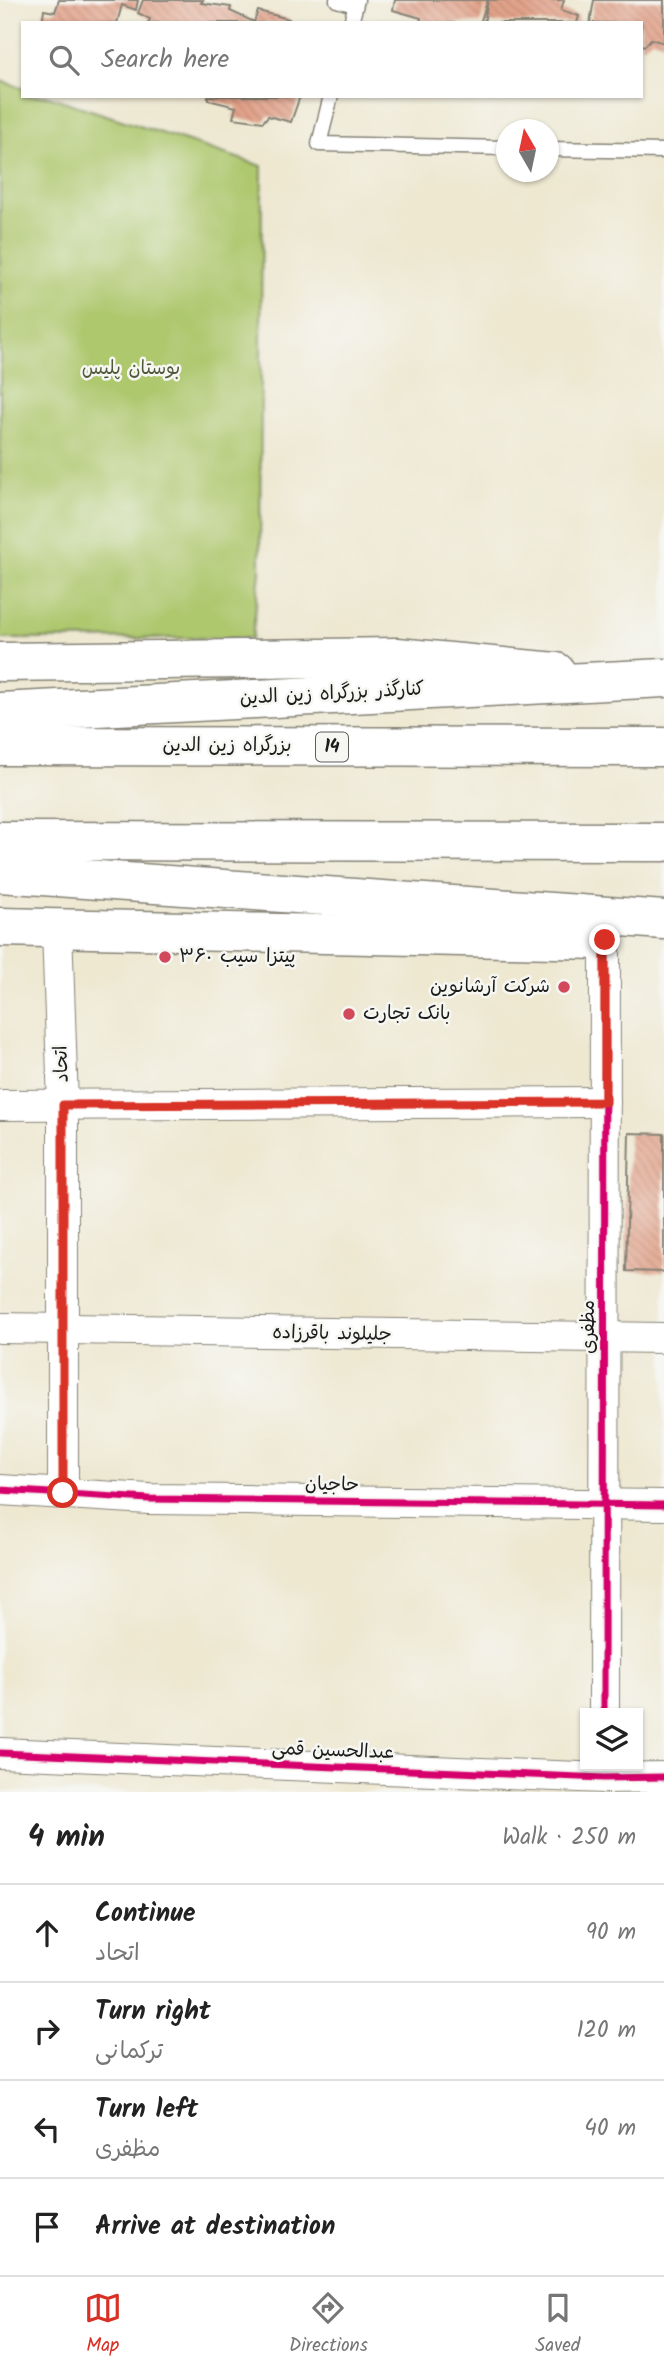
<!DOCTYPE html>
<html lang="en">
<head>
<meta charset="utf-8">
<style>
  body { margin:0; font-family:Kalam,"Playpen Sans Arabic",sans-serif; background:#f2f2f2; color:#222 }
  .controls { position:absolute; right:21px; bottom:21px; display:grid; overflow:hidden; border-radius:0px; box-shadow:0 2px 5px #0004 }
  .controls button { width:63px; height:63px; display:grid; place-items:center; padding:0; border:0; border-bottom:2px solid #e0e0e0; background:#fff; color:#222; font:35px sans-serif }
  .compass { position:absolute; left:496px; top:119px; width:63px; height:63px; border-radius:50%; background:#fff; box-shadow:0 2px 5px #0004; rotate:351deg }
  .stop { position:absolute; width:21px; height:21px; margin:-16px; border:5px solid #d93025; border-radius:50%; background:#fff }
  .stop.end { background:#d93025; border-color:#fff; box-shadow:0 2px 7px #0008 }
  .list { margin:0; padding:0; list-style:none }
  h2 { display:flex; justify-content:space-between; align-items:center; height:91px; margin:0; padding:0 28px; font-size:30px }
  h2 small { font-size:23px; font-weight:400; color:#767676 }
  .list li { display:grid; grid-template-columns:46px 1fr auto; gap:21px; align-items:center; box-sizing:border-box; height:98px; padding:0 28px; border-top:2px solid #e0e0e0 }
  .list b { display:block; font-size:26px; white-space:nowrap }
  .list p { margin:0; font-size:23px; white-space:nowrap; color:#767676 }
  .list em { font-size:23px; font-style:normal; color:#767676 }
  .icon { flex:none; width:38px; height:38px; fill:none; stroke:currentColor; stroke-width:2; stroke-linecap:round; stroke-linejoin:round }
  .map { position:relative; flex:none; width:664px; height:1792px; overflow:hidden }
  .search { position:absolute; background:#fff; box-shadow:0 2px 5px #0004; left:21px; right:21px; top:21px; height:77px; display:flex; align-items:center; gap:18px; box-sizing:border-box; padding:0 24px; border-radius:0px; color:#767676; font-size:26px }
  .sheet { height:483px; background:#fff }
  nav { display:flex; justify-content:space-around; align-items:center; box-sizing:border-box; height:98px; border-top:2px solid #e0e0e0; background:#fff; font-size:19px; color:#767676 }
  nav a { display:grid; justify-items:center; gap:4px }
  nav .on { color:#d93025 }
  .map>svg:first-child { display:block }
  .park { fill:#aec86e; stroke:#657245; stroke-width:2 }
  .building { fill:url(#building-back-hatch) }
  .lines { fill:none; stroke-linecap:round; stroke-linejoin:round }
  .lane-casing { stroke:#858276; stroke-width:17 }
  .street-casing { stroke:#858276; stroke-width:32 }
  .secondary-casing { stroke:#858276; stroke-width:41 }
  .primary-casing { stroke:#858276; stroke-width:41 }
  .highway-casing { stroke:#858276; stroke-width:41 }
  .lane { stroke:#fff; stroke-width:14 }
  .street { stroke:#fff; stroke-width:30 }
  .secondary { stroke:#fff; stroke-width:38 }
  .primary { stroke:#fff; stroke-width:38 }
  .highway { stroke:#fff; stroke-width:38 }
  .cycleway-casing { stroke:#f6f6f2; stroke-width:11 }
  .cycleway { stroke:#d6006c; stroke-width:7 }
  .route { stroke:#d93025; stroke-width:9 }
  .poi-dot { fill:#d1495b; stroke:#f6f6f2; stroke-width:2.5 }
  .labels { text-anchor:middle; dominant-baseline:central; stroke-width:5; stroke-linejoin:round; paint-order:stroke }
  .shield { fill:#f6f6f2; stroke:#5d5d5c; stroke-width:2 }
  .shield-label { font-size:18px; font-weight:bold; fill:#1c1c1c }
  .park-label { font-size:19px; fill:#4f5839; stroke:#f6f6f2 }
  .street-label { font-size:19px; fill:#1c1c1c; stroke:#f6f6f2 }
  .poi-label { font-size:19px; fill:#1c1c1c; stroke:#f6f6f2; text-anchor:start }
</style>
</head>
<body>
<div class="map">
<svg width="664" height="1792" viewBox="0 0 664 1792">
  <defs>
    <pattern id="building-back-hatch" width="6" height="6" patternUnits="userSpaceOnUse" patternTransform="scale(1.75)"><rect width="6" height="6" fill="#e2a28a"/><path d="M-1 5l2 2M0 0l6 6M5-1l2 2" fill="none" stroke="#c18b76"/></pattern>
  </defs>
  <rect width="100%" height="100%" fill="#f6f6f2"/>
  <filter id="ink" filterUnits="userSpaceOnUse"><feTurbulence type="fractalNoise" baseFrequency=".0143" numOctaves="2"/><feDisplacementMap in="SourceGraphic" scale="14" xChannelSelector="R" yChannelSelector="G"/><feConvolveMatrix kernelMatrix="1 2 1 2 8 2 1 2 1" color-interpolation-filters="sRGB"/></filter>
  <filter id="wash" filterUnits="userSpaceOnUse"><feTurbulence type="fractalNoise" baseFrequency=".00686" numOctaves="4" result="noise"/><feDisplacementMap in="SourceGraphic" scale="28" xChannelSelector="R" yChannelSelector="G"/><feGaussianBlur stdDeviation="1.57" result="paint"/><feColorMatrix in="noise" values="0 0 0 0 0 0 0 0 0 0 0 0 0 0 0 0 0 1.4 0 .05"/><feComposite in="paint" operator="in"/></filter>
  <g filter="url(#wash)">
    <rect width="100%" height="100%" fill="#eee8d1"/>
    <polygon class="park" points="0,81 23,88 23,96 48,96 262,166 260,573 252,638 0,639"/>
    <g id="blocks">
      <g class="building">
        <polygon points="59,0 138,0 136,10 122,5 117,23 42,23 44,10 55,12"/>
        <polygon points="143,0 203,0 201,3 231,7 230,11 254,22 258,11 289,19 287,23 148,23 150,19 138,13"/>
        <polygon points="395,0 488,0 480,23 420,23 421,18 393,10"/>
        <polygon points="488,0 564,0 561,10 579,16 577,23 484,23"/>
        <polygon points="594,0 664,0 664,43 651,39 645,46 641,45 641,23 590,23"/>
        <polygon points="208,96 300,96 291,122 268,116 263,122 233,118 236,107 208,100"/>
        <polygon points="629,1133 664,1134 664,1272 626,1271"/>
      </g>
    </g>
  </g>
  <g filter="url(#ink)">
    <use href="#blocks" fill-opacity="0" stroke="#858276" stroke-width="2"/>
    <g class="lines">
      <g class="lane-casing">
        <g id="lane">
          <polyline points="337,0 355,5"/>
          <polyline points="351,23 357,0"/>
          <polyline points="331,96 319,144 506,148"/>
          <polyline points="548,149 664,151"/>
        </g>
      </g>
      <g class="street-casing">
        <g id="street">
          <polyline points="57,928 63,1105 63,1493"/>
          <polyline points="0,1105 605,1102"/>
          <polyline points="0,1328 664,1338"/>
          <polyline points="0,1490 149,1499 664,1505"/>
          <polyline points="604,1713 605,940"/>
          <polyline points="0,1753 604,1778 664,1777"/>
        </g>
      </g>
      <g class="secondary-casing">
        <polyline id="secondary" points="0,662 397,657 556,672"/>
      </g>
      <g class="primary-casing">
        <g id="primary">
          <polyline points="0,712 664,678"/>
          <polyline points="0,873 664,920"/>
          <polyline points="0,927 600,940"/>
        </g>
      </g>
      <g class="highway-casing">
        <g id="highway">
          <polyline points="0,746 664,747"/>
          <polyline points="0,841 664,842"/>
        </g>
      </g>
      <use href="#lane" class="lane"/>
      <use href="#street" class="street"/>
      <use href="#secondary" class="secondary"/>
      <use href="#primary" class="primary"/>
      <use href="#highway" class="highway"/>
      <g class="cycleway-casing">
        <g id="cycleway">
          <polyline points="0,1490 149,1499 664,1505"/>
          <polyline points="604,1713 605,940"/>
          <polyline points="0,1753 604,1778 664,1777"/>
        </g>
      </g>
      <use href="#cycleway" class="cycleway"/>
    </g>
  </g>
  <g class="lines" filter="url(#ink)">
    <polyline class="route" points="63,1493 63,1105 605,1102 605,940"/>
  </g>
  <g class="poi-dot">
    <circle cx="165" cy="957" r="7"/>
    <circle cx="564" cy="987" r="7"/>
    <circle cx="349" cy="1014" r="7"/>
  </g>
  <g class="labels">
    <rect class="shield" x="316" y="732.5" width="32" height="29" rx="5"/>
    <g class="shield-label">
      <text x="332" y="747">14</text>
    </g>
    <g class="park-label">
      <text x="131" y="369">بوستان پلیس</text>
    </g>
    <g class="street-label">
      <text transform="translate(332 694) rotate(-3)">کنارگذر بزرگراه زین الدین</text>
      <text x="227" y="746">بزرگراه زین الدین</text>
      <text transform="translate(62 1064) rotate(-92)">اتحاد</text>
      <text transform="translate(589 1327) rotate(-90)">مظفری</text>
      <text transform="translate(332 1334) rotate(1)">جلیلوند باقرزاده</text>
      <text transform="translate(332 1485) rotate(1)">حاجیان</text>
      <text transform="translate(333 1751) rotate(2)">عبدالحسین قمی</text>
    </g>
    <g class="poi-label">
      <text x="179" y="957">پیتزا سیب ۳۶۰</text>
      <text x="550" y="987" text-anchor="end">شرکت آرشانوین</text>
      <text x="363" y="1014">بانک تجارت</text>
    </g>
  </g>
</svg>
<div class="controls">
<button><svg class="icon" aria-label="layers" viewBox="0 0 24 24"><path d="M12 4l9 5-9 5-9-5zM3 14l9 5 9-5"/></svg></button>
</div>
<svg class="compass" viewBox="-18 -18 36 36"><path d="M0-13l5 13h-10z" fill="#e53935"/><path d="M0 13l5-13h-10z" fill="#767676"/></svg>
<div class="stop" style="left:63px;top:1493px"></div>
<div class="stop end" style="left:605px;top:940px"></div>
<div class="search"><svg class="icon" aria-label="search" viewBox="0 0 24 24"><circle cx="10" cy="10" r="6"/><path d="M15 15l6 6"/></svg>Search here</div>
</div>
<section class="sheet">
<h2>4 min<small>Walk · 250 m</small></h2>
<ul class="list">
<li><svg class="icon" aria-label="ahead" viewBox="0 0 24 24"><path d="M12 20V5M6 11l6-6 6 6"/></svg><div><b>Continue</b><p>اتحاد</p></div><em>90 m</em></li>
<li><svg class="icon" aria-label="right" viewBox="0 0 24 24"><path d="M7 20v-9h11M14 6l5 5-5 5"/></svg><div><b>Turn right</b><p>ترکمانی</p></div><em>120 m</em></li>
<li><svg class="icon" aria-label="left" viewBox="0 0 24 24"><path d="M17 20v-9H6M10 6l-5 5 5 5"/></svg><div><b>Turn left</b><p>مظفری</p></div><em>40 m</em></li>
<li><svg class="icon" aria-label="arrive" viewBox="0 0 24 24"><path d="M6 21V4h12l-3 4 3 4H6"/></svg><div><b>Arrive at destination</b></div></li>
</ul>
</section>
<nav>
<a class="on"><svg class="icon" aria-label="map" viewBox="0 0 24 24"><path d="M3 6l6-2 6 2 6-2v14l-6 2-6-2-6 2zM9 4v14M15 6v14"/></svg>Map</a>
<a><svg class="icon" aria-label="directions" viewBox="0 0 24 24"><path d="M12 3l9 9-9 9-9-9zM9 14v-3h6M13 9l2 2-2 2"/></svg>Directions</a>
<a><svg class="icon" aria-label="saved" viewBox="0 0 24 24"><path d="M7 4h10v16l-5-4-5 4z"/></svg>Saved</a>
</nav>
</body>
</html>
